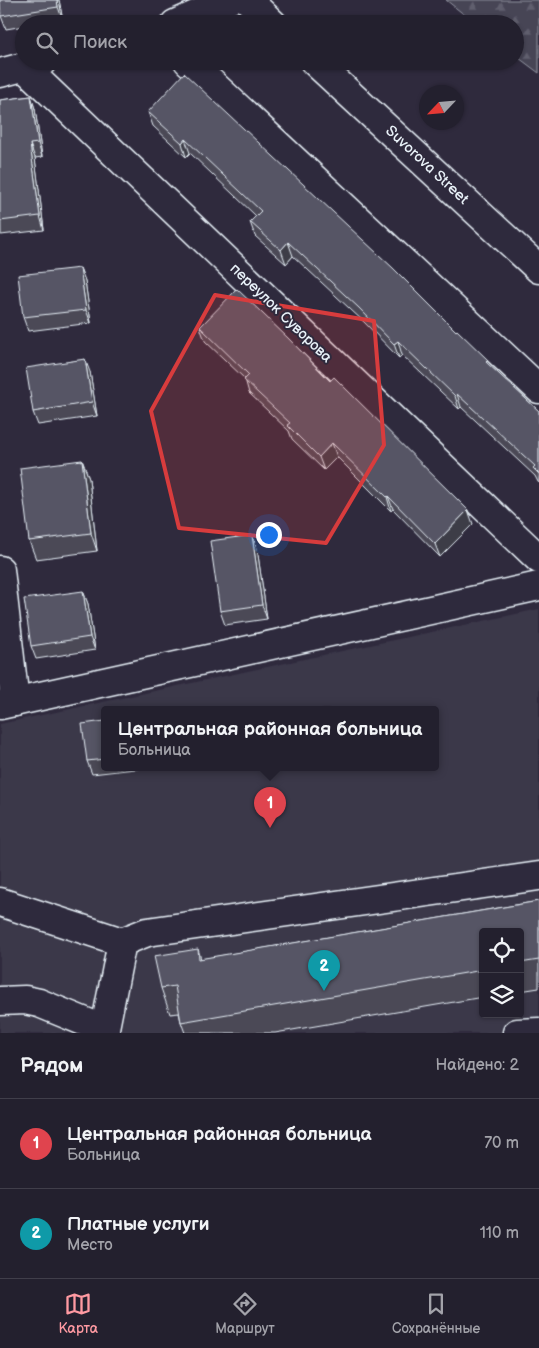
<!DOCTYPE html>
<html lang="ru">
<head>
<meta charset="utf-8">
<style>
  body { margin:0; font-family:"Balsamiq Sans",sans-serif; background:#2f2d3a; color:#f1f3f6 }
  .controls { position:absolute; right:15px; bottom:15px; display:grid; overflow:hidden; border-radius:5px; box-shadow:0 1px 4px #0004 }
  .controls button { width:45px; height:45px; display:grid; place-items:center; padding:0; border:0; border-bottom:1px solid #403e4a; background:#23202e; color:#f1f3f6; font:25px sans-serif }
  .compass { position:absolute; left:419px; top:85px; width:45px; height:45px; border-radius:50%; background:#23202e; box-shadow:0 1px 4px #0004; rotate:244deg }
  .you { position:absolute; left:268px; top:534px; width:18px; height:18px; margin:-12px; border:4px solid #fff; border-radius:50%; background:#1a73e8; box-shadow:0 0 0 8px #1a73e833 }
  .badge { display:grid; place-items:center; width:32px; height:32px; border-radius:50%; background:#ff9aa2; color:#fff; font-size:16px; font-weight:700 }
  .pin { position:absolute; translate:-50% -41px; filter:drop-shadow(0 1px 2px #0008) }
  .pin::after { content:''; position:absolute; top:26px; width:18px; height:15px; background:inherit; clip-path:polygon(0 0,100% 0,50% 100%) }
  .popup { position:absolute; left:101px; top:706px; width:338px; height:65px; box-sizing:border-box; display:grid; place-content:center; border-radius:5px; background:#23202e; filter:drop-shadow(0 1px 4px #0005); font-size:16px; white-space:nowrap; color:#a3a3aa }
  .popup b { font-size:19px; color:#f1f3f6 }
  .popup::after { content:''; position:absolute; left:50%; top:100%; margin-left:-10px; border:10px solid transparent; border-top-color:#23202e }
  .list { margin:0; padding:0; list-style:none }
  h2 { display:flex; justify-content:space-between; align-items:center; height:65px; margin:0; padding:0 20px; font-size:21px }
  h2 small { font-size:16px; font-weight:400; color:#a3a3aa }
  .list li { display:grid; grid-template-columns:32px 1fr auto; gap:15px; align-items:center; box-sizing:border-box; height:90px; padding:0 20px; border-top:1px solid #403e4a }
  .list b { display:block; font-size:19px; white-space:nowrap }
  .list p { margin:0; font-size:16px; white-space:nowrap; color:#a3a3aa }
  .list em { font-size:16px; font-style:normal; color:#a3a3aa }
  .icon { flex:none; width:28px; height:28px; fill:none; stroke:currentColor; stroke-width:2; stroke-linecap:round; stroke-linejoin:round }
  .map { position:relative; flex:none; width:539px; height:1033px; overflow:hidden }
  .search { position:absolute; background:#23202e; box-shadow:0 1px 4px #0004; left:15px; right:15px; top:15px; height:55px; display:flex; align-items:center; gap:12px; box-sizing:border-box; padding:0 18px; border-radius:28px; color:#a3a3aa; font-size:19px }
  .sheet { height:245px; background:#23202e }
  nav { display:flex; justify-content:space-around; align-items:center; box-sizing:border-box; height:70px; border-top:1px solid #403e4a; background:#23202e; font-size:14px; color:#a3a3aa }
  nav a { display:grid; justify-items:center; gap:2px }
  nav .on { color:#ff9aa2 }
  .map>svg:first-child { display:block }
  .built { fill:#3b3749; fill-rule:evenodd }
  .forest { fill:url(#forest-firs); stroke:#979aa6 }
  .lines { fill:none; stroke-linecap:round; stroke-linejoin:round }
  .minor-casing { stroke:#e8f1f8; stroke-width:31 }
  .major-casing { stroke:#e8f1f8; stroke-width:31 }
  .minor { stroke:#2f2a3d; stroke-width:28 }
  .major { stroke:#2f2a3d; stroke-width:28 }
  .wall { fill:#4b4957; stroke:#e8f1f8 }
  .shaded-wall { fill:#3d3c47; stroke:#e8f1f8 }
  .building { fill:#575565; stroke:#e8f1f8 }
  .marked { fill:#d83c3d; fill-opacity:0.2; stroke:#d83c3d; stroke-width:4; stroke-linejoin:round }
  .labels { text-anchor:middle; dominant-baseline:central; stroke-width:4; stroke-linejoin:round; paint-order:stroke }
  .street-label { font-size:15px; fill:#e8f1f8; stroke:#2f2a3d }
</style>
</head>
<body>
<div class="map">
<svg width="539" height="1033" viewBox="0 0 539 1033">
  <defs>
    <pattern id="forest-firs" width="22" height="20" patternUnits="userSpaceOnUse" patternTransform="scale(1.25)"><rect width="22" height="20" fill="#464455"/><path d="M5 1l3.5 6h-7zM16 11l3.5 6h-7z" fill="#615f6e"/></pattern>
  </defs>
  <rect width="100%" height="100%" fill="#2f2a3d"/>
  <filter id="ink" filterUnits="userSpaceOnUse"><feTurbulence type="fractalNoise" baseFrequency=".02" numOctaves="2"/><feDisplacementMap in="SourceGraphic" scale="10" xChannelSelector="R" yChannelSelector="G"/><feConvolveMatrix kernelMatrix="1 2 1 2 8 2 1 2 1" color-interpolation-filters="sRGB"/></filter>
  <g filter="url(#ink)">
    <path class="built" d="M539,609V1033H0V724ZM105,709H435V767H105ZM483,932H520V1014H483Z"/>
    <polygon class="forest" points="446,0 539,0 539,73 515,55 515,24 476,24"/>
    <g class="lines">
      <g class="minor-casing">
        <g id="minor">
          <polyline points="175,24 229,0"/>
          <polyline points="188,61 539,389"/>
          <polyline points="24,67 539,559"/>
          <polyline points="0,73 42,62"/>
          <polyline points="0,570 15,702"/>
          <polyline points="0,705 539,586"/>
          <polyline points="0,902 122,942"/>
          <polyline points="0,1001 25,1000 39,1003 105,1030"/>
          <polyline points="104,1033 122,942 147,932 539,876"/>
          <polyline points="517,1033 539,1032"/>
        </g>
      </g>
      <g class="major-casing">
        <g id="major">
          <polyline points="248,0 273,24"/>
          <polyline points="314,61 539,269"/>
        </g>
      </g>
      <use href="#minor" class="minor"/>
      <use href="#major" class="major"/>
    </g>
    <g class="wall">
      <polygon points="0,0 59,0 63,21 42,24 24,24 24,26 6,29 1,16"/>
      <polygon points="31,96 35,109 42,157 35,158 44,230 1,235 0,100"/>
      <polygon points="148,112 456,331 490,366 539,411 539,483 538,482 535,476 461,407 459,409 402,355 399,358 364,322 293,256 286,264 255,236 250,222 256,216 190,153 186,157 153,126"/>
      <polygon points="80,268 85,281 91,323 28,331 23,317"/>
      <polygon points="200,327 330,381 473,524 440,557 393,509 391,511 337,457 324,470 292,439 289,431 249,393 245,379 205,341"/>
      <polygon points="90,372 97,416 38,425 33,412"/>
      <polygon points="82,460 89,479 97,551 36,559 29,541"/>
      <polygon points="257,548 267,619 225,625 220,611"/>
      <polygon points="83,591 88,604 95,650 36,659 31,646"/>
      <polygon points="105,721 105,767 144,767 144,768 92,774 87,761"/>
      <polygon points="539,901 539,988 520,991 520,932 483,932 483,997 275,1033 185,1033 181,1022 179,1013 170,1014 161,988 198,949 201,959"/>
    </g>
    <g class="shaded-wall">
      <polygon points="57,0 59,0 63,21 58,7"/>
      <polygon points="31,96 35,109 42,157 38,143"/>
      <polygon points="185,139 190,153 186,157 182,143"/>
      <polygon points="30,144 35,158 44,230 40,216"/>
      <polygon points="288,242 293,256 286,264 281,250"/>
      <polygon points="80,268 85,281 91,323 86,310"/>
      <polygon points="398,341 402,355 399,358 394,344"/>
      <polygon points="85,359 90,372 97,416 92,402"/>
      <polygon points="457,394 461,407 459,409 455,396"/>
      <polygon points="332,443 337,457 324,470 319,457"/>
      <polygon points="82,460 89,479 97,551 91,533"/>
      <polygon points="388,496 393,509 391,511 387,497"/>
      <polygon points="468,510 473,524 440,557 435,544"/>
      <polygon points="252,535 257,548 267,619 262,605"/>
      <polygon points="83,591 88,604 95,650 90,637"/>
    </g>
    <g class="building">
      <polygon points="0,0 57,0 58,7 1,16"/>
      <polygon points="184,73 393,268 456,331 457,330 488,360 486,362 539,411 539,474 533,468 535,466 457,394 455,396 398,341 394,344 359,308 288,242 281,250 250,222 261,211 185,139 182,143 148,112"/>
      <polygon points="31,96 38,143 30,144 40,216 0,221 0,100"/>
      <polygon points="80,268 86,310 23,317 18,275"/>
      <polygon points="237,289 288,338 330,381 334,377 468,510 435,544 388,496 387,497 332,443 319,457 287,425 290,423 244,380 249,375 200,327"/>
      <polygon points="85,359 92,402 33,412 26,368"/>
      <polygon points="82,460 91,533 29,541 20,468"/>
      <polygon points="252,535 262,605 220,611 210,541"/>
      <polygon points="83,591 90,637 31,646 24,599"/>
      <polygon points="105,721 105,759 87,761 82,724"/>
      <polygon points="539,901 539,960 520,963 520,932 483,932 483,970 181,1022 175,986 161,988 154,956 198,949 199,959"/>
    </g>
  </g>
  <path class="marked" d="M215,295L374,321L384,445L326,543L179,528L151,411Z"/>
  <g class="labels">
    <g class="street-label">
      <text transform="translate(427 165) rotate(43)">Suvorova Street</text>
      <text transform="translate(281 313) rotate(44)">переулок Суворова</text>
    </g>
  </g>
</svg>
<div class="controls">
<button><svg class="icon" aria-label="locate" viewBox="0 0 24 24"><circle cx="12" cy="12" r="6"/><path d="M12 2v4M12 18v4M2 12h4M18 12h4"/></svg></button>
<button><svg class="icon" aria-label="layers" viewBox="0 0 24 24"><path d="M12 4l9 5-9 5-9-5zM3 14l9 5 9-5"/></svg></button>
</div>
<svg class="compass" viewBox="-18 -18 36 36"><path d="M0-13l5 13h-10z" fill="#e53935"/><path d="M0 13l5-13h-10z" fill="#a3a3aa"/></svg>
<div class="you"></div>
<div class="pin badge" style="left:270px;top:828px;background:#e0444e">1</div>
<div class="popup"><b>Центральная районная больница</b>Больница</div>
<div class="pin badge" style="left:324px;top:991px;background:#0f9aa8">2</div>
<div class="search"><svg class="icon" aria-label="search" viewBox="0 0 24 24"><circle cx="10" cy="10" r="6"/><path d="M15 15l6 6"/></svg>Поиск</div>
</div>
<section class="sheet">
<h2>Рядом<small>Найдено: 2</small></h2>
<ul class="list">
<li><span class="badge" style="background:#e0444e">1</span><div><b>Центральная районная больница</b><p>Больница</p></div><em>70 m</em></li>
<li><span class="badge" style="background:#0f9aa8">2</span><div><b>Платные услуги</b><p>Место</p></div><em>110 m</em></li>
</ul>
</section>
<nav>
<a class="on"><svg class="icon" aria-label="map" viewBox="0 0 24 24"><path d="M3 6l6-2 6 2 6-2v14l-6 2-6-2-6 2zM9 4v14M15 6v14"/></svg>Карта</a>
<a><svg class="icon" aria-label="directions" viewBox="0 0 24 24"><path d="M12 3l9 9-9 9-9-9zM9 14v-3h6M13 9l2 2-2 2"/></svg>Маршрут</a>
<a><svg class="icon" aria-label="saved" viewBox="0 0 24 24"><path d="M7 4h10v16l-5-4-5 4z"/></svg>Сохранённые</a>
</nav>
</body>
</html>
